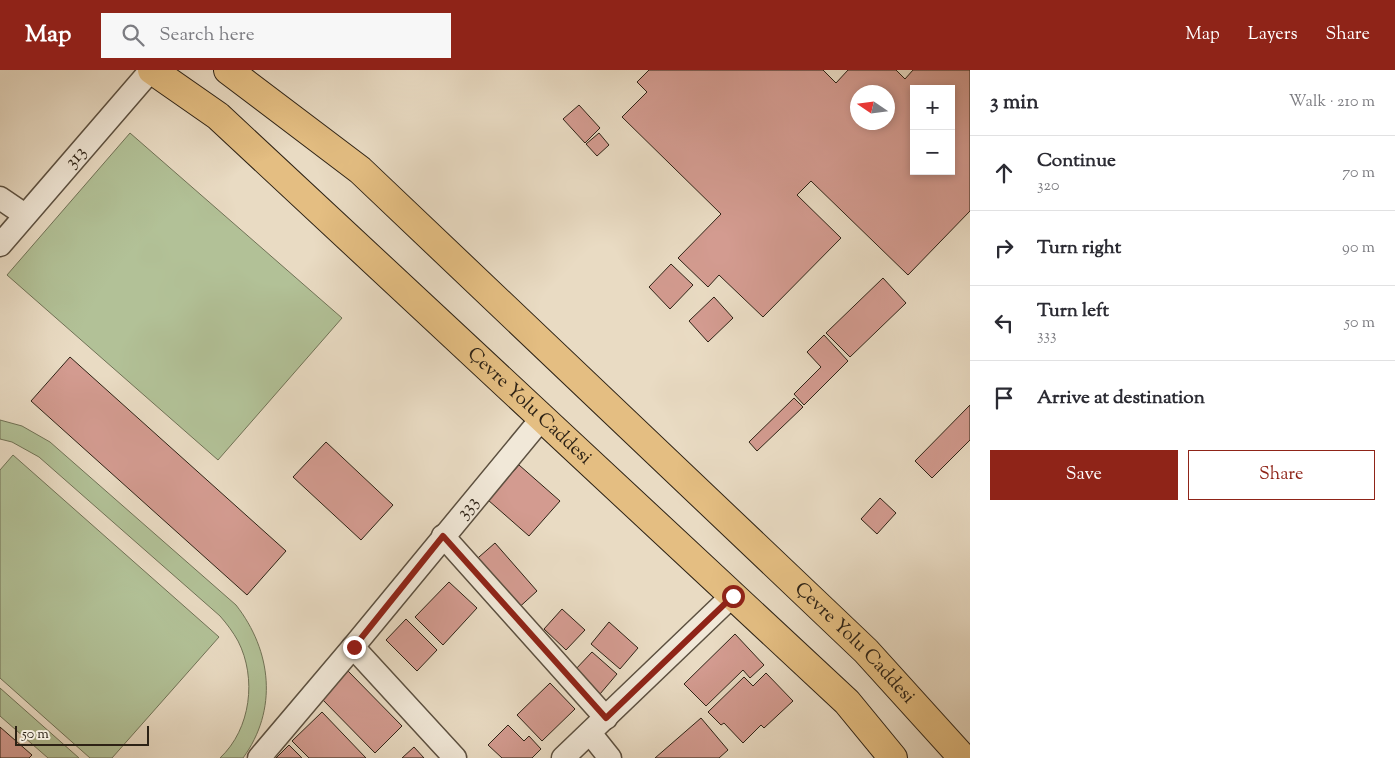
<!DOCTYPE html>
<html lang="en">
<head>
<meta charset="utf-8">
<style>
  body { margin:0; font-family:"Sorts Mill Goudy",serif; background:#f7f7f7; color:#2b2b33 }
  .controls { position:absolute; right:15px; top:15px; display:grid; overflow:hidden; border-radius:0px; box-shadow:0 2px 8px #0003 }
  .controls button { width:45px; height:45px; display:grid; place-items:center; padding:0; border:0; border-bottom:1px solid #e1e1e2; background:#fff; color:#2b2b33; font:25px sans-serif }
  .compass { position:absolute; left:850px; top:15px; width:45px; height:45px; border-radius:50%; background:#fff; box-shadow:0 2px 8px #0003; rotate:283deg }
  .scale { position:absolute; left:15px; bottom:12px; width:134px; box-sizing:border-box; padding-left:5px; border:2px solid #2d2215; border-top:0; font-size:14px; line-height:18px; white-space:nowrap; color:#2d2215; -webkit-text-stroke:4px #f1e8d8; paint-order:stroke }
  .stop { position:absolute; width:15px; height:15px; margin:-11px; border:4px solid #8f2418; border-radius:50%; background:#fff }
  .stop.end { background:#8f2418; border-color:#fff; box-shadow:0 1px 5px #0008 }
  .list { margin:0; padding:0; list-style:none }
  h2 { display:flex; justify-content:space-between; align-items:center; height:65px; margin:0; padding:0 20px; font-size:21px }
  h2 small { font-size:16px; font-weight:400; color:#7c7c81 }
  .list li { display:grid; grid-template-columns:32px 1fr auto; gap:15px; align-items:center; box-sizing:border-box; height:75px; padding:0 20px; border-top:1px solid #e1e1e2 }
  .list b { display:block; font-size:19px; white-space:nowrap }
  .list p { margin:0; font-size:16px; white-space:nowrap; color:#7c7c81 }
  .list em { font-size:16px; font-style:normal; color:#7c7c81 }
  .actions { display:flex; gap:10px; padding:15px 20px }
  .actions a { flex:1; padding:11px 0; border:1px solid #8f2418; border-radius:0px; text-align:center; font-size:18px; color:#8f2418 }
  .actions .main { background:#8f2418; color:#fff }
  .icon { flex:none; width:28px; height:28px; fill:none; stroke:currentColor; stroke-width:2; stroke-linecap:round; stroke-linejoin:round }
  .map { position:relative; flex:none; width:970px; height:688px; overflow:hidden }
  header { display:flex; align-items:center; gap:30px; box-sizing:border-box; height:70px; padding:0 25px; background:#8f2418; color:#fff }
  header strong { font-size:24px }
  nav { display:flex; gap:28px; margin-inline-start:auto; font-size:18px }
  .search { width:350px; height:45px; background:#f7f7f7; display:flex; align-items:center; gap:12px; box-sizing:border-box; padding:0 18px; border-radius:0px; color:#7c7c81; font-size:19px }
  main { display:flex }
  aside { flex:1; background:#fff }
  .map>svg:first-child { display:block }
  .green { fill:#b2c197; stroke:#707256 }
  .building { fill:#d39b90; stroke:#2d2215; fill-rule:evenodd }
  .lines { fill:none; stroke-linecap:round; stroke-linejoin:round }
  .minor-casing { stroke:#5c5040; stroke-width:25 }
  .highway-casing { stroke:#2d2215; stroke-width:30 }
  .minor { stroke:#f1e8d8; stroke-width:22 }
  .highway { stroke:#e4be82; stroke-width:28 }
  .route { stroke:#8f2418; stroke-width:6 }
  .labels { text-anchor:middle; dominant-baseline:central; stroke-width:4; stroke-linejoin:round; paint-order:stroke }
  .street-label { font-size:19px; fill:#2d2215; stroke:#f1e8d8 }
</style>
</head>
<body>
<header>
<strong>Map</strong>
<div class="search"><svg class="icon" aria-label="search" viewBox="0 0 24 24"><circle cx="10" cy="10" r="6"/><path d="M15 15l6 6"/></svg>Search here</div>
<nav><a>Map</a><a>Layers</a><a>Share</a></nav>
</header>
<main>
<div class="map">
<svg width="970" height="688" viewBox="0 0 970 688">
  <rect width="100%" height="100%" fill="#e9dbc3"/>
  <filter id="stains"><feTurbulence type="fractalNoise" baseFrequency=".004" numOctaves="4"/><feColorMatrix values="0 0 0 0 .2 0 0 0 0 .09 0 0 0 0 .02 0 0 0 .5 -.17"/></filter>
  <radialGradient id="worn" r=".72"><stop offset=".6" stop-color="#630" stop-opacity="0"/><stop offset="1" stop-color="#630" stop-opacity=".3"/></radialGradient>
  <g class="green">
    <polygon points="130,63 342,248 218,390 7,205"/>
    <path d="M0,350L22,356L50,372L236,535C272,581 278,640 243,688H220C251,659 257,608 238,571C233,562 227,554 220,546L39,387L12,372L0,369Z"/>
    <polygon points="13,385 219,567 112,688 90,688 0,608 0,400"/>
    <polygon points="0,618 79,688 48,688 0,646"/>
  </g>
  <g class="building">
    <path d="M649,0H823L836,13L848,0H896L905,9L913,0H970V141L908,205L811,111L797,125L841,168L763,247L719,205L708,217L678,188L721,144L622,47L647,22L637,12ZM914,19H951V101H914ZM858,22H888V52H858Z"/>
    <polygon points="579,35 600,58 585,73 563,49"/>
    <polygon points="599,63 609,75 597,86 586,74"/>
    <polygon points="671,194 693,215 670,239 649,217"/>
    <polygon points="883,208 906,233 850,287 826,263"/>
    <polygon points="714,227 733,248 708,272 689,251"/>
    <polygon points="824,265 848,291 804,335 794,324 821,297 807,282"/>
    <polygon points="70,287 286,481 247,525 31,331"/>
    <polygon points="794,328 803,337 757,381 749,372"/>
    <polygon points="970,335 970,370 932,408 915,391"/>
    <polygon points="326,372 393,435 361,470 293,407"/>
    <polygon points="519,395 560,431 529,466 488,430"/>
    <polygon points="880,428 896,443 877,464 861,449"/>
    <polygon points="495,473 537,521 514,542 471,494"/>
    <polygon points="449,512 477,538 443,575 415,547"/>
    <polygon points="562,539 585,560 566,580 544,559"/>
    <polygon points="406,549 437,580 417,601 386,570"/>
    <polygon points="609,552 638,578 620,599 591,574"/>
    <polygon points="735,564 764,595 750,608 743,600 706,636 684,614"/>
    <polygon points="592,582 617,604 600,624 574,601"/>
    <polygon points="348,601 402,656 375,683 321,628"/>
    <polygon points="766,603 793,631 764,658 761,655 743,673 724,653 721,655 708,642 744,607 753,616"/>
    <polygon points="550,613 575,639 542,671 517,645"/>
    <polygon points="322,642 366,688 309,688 292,671"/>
    <polygon points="701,648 728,680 719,688 655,688"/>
    <polygon points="508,655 524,671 529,666 541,679 532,688 502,688 488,675"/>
    <polygon points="0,657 32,685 29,688 0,688"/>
    <polygon points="289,675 302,688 276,688"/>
    <polygon points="414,677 424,688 402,688"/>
  </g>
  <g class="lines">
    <g class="minor-casing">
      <g id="minor">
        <polyline points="0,128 25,145"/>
        <path id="s1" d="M0,175L151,0"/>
        <polyline points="443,466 606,648"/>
        <polyline points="353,577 455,688"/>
        <polyline points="590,663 610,688"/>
        <path id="s2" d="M259,688L353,577L542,348"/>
        <polyline points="563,688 733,525"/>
      </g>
    </g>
    <g class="highway-casing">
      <g id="highway">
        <path id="s3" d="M152,0L218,46L847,632L893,688"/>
        <path id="s4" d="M228,0L360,100L866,581L963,688"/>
      </g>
    </g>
    <use href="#minor" class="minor"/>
    <use href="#highway" class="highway"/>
  </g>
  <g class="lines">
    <polyline class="route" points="354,577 443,466 606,648 733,526"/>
  </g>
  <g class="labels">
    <g class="street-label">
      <text stroke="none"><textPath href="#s1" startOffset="116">313</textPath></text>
      <text stroke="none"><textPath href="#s3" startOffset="506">Çevre Yolu Caddesi</textPath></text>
      <text stroke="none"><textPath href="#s2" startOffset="326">333</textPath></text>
      <text stroke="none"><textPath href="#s4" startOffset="850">Çevre Yolu Caddesi</textPath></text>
    </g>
  </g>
  <rect width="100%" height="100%" filter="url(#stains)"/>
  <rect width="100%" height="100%" fill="url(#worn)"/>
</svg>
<div class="controls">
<button>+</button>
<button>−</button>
</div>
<svg class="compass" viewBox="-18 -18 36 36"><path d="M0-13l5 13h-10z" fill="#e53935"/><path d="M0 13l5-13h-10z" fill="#7c7c81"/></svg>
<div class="scale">50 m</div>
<div class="stop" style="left:733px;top:526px"></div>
<div class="stop end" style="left:354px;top:577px"></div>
</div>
<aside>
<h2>3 min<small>Walk · 210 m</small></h2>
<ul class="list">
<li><svg class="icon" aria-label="ahead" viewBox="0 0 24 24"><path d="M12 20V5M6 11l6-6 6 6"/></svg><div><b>Continue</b><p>320</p></div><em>70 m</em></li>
<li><svg class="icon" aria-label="right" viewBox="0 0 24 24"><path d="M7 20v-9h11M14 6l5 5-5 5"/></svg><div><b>Turn right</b></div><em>90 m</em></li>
<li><svg class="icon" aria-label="left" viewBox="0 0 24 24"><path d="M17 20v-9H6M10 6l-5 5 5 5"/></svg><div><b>Turn left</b><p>333</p></div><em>50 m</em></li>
<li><svg class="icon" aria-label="arrive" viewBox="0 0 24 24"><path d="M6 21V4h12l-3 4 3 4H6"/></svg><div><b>Arrive at destination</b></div></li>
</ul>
<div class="actions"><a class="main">Save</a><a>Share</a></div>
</aside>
</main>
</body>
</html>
